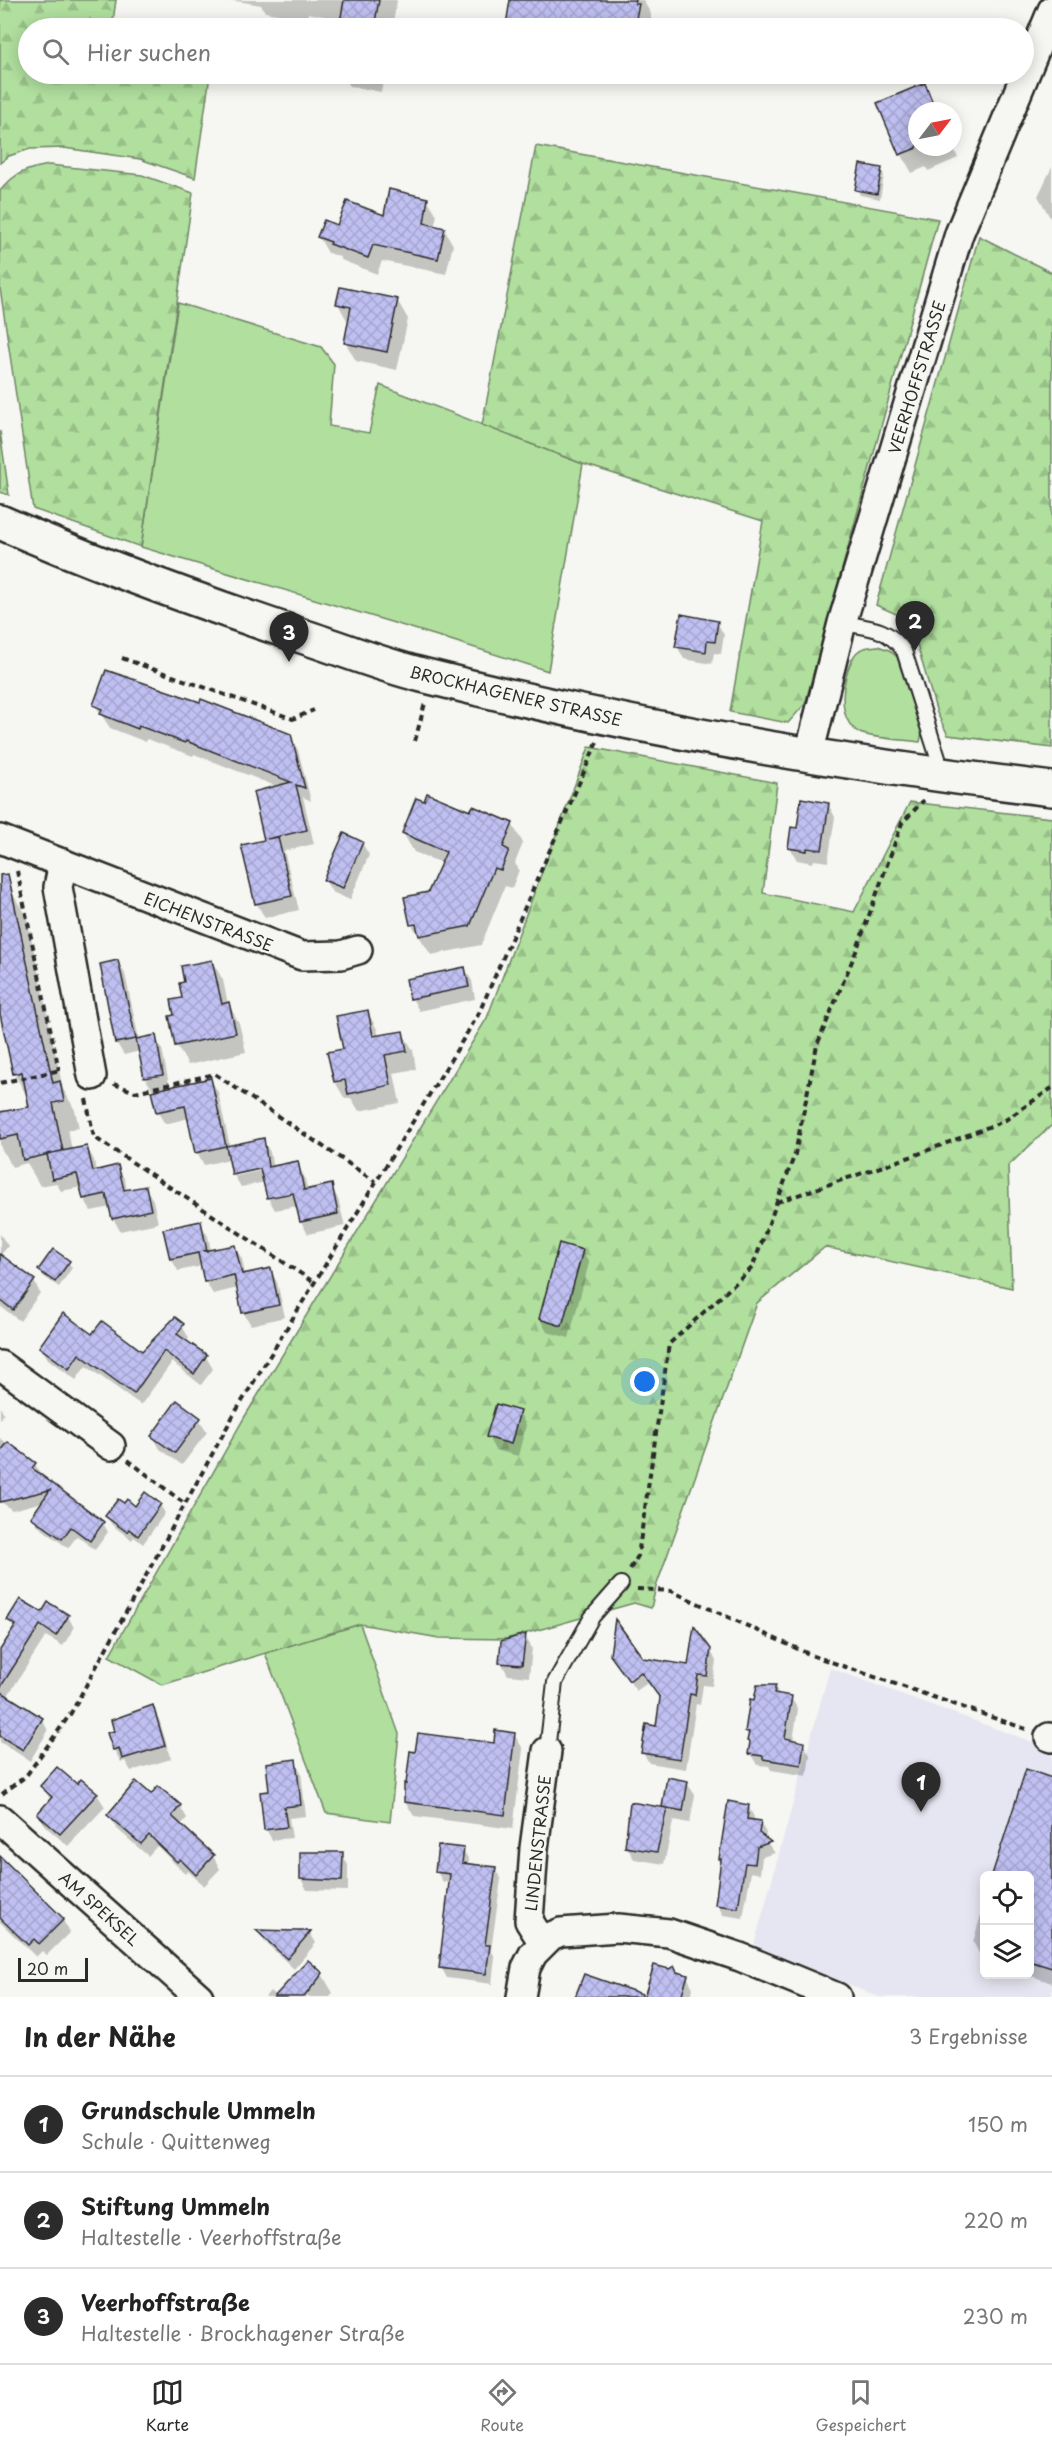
<!DOCTYPE html>
<html lang="de">
<head>
<meta charset="utf-8">
<style>
  body { margin:0; font-family:"Playpen Sans",sans-serif; background:#f2f2f2; color:#222 }
  .controls { position:absolute; right:18px; bottom:18px; display:grid; overflow:hidden; border-radius:9px; box-shadow:0 3px 15px #0003 }
  .controls button { width:54px; height:54px; display:grid; place-items:center; padding:0; border:0; border-bottom:2px solid #e0e0e0; background:#fff; color:#222; font:30px sans-serif }
  .compass { position:absolute; left:908px; top:102px; width:54px; height:54px; border-radius:50%; background:#fff; box-shadow:0 3px 15px #0003; rotate:58deg }
  .scale { position:absolute; left:18px; bottom:15px; width:70px; box-sizing:border-box; padding-left:6px; border:3px solid #2b2b2b; border-top:0; font-size:16px; line-height:21px; white-space:nowrap; color:#2b2b2b; -webkit-text-stroke:4px #f6f6f2; paint-order:stroke }
  .you { position:absolute; left:645px; top:1382px; width:21px; height:21px; margin:-15px; border:4px solid #fff; border-radius:50%; background:#1a73e8; box-shadow:0 0 0 9px #1a73e833 }
  .badge { display:grid; place-items:center; width:39px; height:39px; border-radius:50%; background:#2b2b2b; color:#fff; font-size:20px; font-weight:700 }
  .pin { position:absolute; translate:-50% -50px; filter:drop-shadow(0 2px 3px #0008) }
  .pin::after { content:''; position:absolute; top:32px; width:21px; height:18px; background:inherit; clip-path:polygon(0 0,100% 0,50% 100%) }
  .list { margin:0; padding:0; list-style:none }
  h2 { display:flex; justify-content:space-between; align-items:center; height:78px; margin:0; padding:0 24px; font-size:26px }
  h2 small { font-size:20px; font-weight:400; color:#767676 }
  .list li { display:grid; grid-template-columns:39px 1fr auto; gap:18px; align-items:center; box-sizing:border-box; height:96px; padding:0 24px; border-top:2px solid #e0e0e0 }
  .list b { display:block; font-size:22px; white-space:nowrap }
  .list p { margin:0; font-size:20px; white-space:nowrap; color:#767676 }
  .list em { font-size:20px; font-style:normal; color:#767676 }
  .icon { flex:none; width:33px; height:33px; fill:none; stroke:currentColor; stroke-width:2; stroke-linecap:round; stroke-linejoin:round }
  .map { position:relative; flex:none; width:1052px; height:1997px; overflow:hidden }
  .search { position:absolute; background:#fff; box-shadow:0 3px 15px #0003; left:18px; right:18px; top:18px; height:66px; display:flex; align-items:center; gap:15px; box-sizing:border-box; padding:0 21px; border-radius:33px; color:#767676; font-size:22px }
  .sheet { height:366px; background:#fff }
  nav { display:flex; justify-content:space-around; align-items:center; box-sizing:border-box; height:84px; border-top:2px solid #e0e0e0; background:#fff; font-size:16px; color:#767676 }
  nav a { display:grid; justify-items:center; gap:3px }
  nav .on { color:#2b2b2b }
  .map>svg:first-child { display:block }
  .built { fill:#e6e6f2; fill-rule:evenodd }
  .green { fill:#b0df9e; stroke:#6e8564; stroke-width:1.5 }
  .forest { fill:url(#forest-firs); stroke:#6e8564; stroke-width:1.5 }
  .shadow { fill:#0003; fill-rule:evenodd }
  .building { fill:url(#building-cross-hatch); stroke:#2b2b2b; stroke-width:1.5 }
  .lines { fill:none; stroke-linecap:round; stroke-linejoin:round }
  .lane-casing { stroke:#2b2b2b; stroke-width:18 }
  .street-casing { stroke:#2b2b2b; stroke-width:32 }
  .secondary-casing { stroke:#2b2b2b; stroke-width:38 }
  .path { stroke:#2b2b2b; stroke-width:4; stroke-dasharray:6 4.5; stroke-linecap:butt }
  .lane { stroke:#f6f6f2; stroke-width:14 }
  .street { stroke:#f6f6f2; stroke-width:27 }
  .secondary { stroke:#f6f6f2; stroke-width:33 }
  .labels { text-anchor:middle; dominant-baseline:central; stroke-width:4.5; stroke-linejoin:round; paint-order:stroke }
  .street-label { font-size:16px; fill:#2b2b2b; stroke:#f6f6f2 }
</style>
</head>
<body>
<div class="map">
<svg width="1052" height="1997" viewBox="0 0 1052 1997">
  <defs>
    <pattern id="forest-firs" width="22" height="20" patternUnits="userSpaceOnUse" patternTransform="scale(1.5)"><rect width="22" height="20" fill="#b0df9e"/><path d="M5 1l3.5 6h-7zM16 11l3.5 6h-7z" fill="#98c088"/></pattern>
    <pattern id="building-cross-hatch" width="8" height="8" patternUnits="userSpaceOnUse" patternTransform="scale(1.5)"><rect width="8" height="8" fill="#bfbff1"/><path d="M0 0l8 8M0 8l8-8" fill="none" stroke="#a4a4cf"/></pattern>
  </defs>
  <rect width="100%" height="100%" fill="#f6f6f2"/>
  <filter id="ink" filterUnits="userSpaceOnUse"><feTurbulence type="fractalNoise" baseFrequency=".0167" numOctaves="2"/><feDisplacementMap in="SourceGraphic" scale="12" xChannelSelector="R" yChannelSelector="G"/><feConvolveMatrix kernelMatrix="1 2 1 2 8 2 1 2 1" color-interpolation-filters="sRGB"/></filter>
  <g filter="url(#ink)">
    <path class="built" d="M830,1668L1052,1749V1997H879L754,1945ZM984,1876H1030V1974H984Z"/>
    <g class="green">
      <polygon points="178,303 321,347 334,364 329,426 369,433 380,385 583,464 548,671 444,638 141,547"/>
      <path d="M878,646L889,650L897,657L922,732L920,742C906,740 870,738 860,733C835,720 842,676 854,656C859,647 869,647 878,646Z"/>
      <polygon points="360,1624 399,1734 390,1822 326,1813 265,1653"/>
    </g>
    <g class="forest">
      <polygon points="0,0 116,0 112,28 28,28 28,74 210,75 195,178 140,159 64,148 30,149 9,156 0,163"/>
      <polygon points="536,146 938,219 805,704 788,723 730,712 763,521 583,464 482,425"/>
      <path d="M49,165L142,175L193,193L141,547L33,509L0,288V191C15,172 27,169 49,165Z"/>
      <polygon points="979,236 1052,273 1052,748 948,735 937,713 913,631 901,616 876,605"/>
      <polygon points="0,431 9,495 0,492"/>
      <polygon points="589,747 777,783 763,893 854,912 910,802 1052,818 1052,1125 1008,1166 1012,1288 825,1247 757,1303 656,1587 651,1608 634,1603 506,1639 439,1638 360,1624 162,1685 109,1656 244,1418 487,1018"/>
    </g>
    <g class="shadow">
      <polygon points="230,0 396,0 397,1 392,28 341,28 342,20 308,13 307,19 265,12 261,5"/>
      <polygon points="512,0 643,0 651,14 651,28 510,28 508,25"/>
      <polygon points="342,74 385,74 381,92 350,86"/>
      <polygon points="924,85 938,111 917,111 917,147 953,147 958,158 928,171 926,167 912,173 901,154"/>
      <polygon points="1052,167 1052,221 1038,196"/>
      <polygon points="881,169 884,175 880,199 860,195 857,189"/>
      <polygon points="427,199 437,215 434,227 444,229 453,245 446,274 382,261 377,274 341,260 339,256 328,253 319,237 338,227 386,217"/>
      <polygon points="397,300 408,319 397,370 356,361 345,342 349,324 338,304"/>
      <polygon points="717,622 724,635 721,654 714,653 712,664 684,659 677,646"/>
      <polygon points="95,705 290,736 298,750 311,801 303,797 314,844 284,851 299,910 265,918 257,904 243,846 266,841 278,787 194,754 193,756 147,739 146,742 110,728"/>
      <polygon points="828,804 835,817 828,862 814,860 813,863 797,860 790,848 798,830"/>
      <polygon points="512,824 523,843 515,863 519,870 512,888 505,886 481,945 431,955 412,925 442,863 414,852 403,833"/>
      <polygon points="362,843 369,855 350,900 332,892 325,880"/>
      <polygon points="11,891 27,918 63,1089 75,1110 79,1128 68,1130 72,1150 87,1147 94,1160 96,1172 118,1167 125,1180 127,1191 145,1187 153,1200 158,1223 120,1231 113,1218 111,1207 91,1211 84,1198 82,1187 61,1191 56,1183 40,1186 27,1163 12,1167 0,1146 0,1114 30,1108 28,1098 14,1073 0,1007 0,893"/>
      <path d="M118,961L125,974L139,1039L155,1036L162,1049L170,1089L211,1080L218,1092L230,1147L263,1140L270,1152L273,1168L297,1163L304,1176L308,1191L331,1186L338,1199L345,1226L308,1234L301,1222L298,1206L275,1210L268,1198L265,1182L241,1187L234,1175L230,1159L204,1165L197,1152L189,1118L165,1124L157,1111L153,1090L145,1078L140,1051L124,1055L116,1042ZM267,1166L268,1169L236,1176V1173Z"/>
      <polygon points="212,961 223,980 228,1004 239,1023 246,1052 188,1065 177,1046 176,1016 184,999 186,983"/>
      <polygon points="465,969 472,981 475,999 419,1011 412,998"/>
      <polygon points="367,1011 377,1029 379,1037 402,1032 413,1050 416,1069 394,1073 400,1103 359,1111 351,1098 345,1099 335,1082"/>
      <polygon points="200,1223 208,1236 211,1251 234,1246 242,1259 245,1274 270,1270 277,1282 285,1317 251,1325 243,1312 238,1288 213,1294 205,1281 202,1266 178,1271 171,1258"/>
      <polygon points="0,1234 8,1246 0,1256"/>
      <polygon points="582,1251 589,1263 569,1338 547,1332 540,1319"/>
      <polygon points="0,1256 34,1281 40,1293 20,1321 0,1306"/>
      <polygon points="68,1262 72,1268 59,1287 43,1276 40,1270"/>
      <polygon points="182,1326 189,1338 186,1342 206,1357 213,1369 201,1385 172,1362 141,1405 86,1366 76,1380 48,1359 41,1347 92,1336 143,1353"/>
      <polygon points="0,1407 4,1414 0,1419"/>
      <polygon points="519,1412 526,1425 518,1456 495,1450 488,1437"/>
      <polygon points="199,1419 207,1432 182,1465 160,1449 153,1436"/>
      <polygon points="0,1438 35,1464 40,1473 39,1475 103,1523 108,1532 95,1550 77,1536 68,1548 38,1526 33,1517 43,1502 12,1510 0,1501"/>
      <polygon points="160,1505 165,1513 143,1544 134,1537 132,1540 112,1525 107,1517 135,1508"/>
      <polygon points="43,1614 68,1616 74,1628 63,1646 46,1636 7,1697 42,1719 48,1731 30,1761 0,1742 0,1652 14,1629 9,1620"/>
      <polygon points="525,1636 532,1648 529,1677 508,1675 501,1662"/>
      <polygon points="710,1649 716,1661 712,1686 703,1685 700,1705 696,1704 686,1769 649,1763 643,1752 657,1727 662,1700 649,1682 636,1691 611,1655 689,1667"/>
      <polygon points="775,1687 780,1696 791,1698 798,1709 793,1741 803,1743 810,1755 807,1776 771,1770 769,1766 757,1765 750,1753 751,1745 747,1731 756,1702"/>
      <polygon points="152,1707 159,1719 171,1759 131,1771 125,1761 121,1762 114,1750 109,1734 116,1732"/>
      <polygon points="514,1734 523,1749 513,1829 414,1816 405,1802"/>
      <polygon points="295,1761 301,1772 306,1816 289,1818 292,1838 272,1840 266,1829"/>
      <polygon points="1027,1771 1052,1779 1052,1983 1025,1974 1030,1974 1030,1876 994,1876"/>
      <polygon points="81,1781 97,1794 105,1807 68,1846 46,1827 39,1814 51,1800 42,1787 77,1786"/>
      <polygon points="687,1783 695,1795 690,1823 672,1820 673,1822 664,1864 634,1859 626,1846 665,1810 664,1807"/>
      <polygon points="180,1806 187,1818 180,1826 213,1856 220,1869 204,1886 188,1871 185,1874 157,1846 148,1856 116,1828 109,1815"/>
      <polygon points="748,1806 754,1817 754,1821 760,1822 766,1833 765,1840 775,1853 762,1857 760,1874 751,1872 743,1918 723,1915 717,1904 723,1862 720,1859"/>
      <polygon points="463,1850 469,1860 468,1865 495,1869 501,1879 491,1950 495,1957 492,1984 447,1978 441,1967 450,1883 443,1882 437,1872"/>
      <polygon points="342,1854 348,1865 348,1891 307,1890 301,1879"/>
      <polygon points="0,1858 62,1919 70,1932 47,1955 42,1951 36,1957 0,1922"/>
      <polygon points="984,1905 984,1962 973,1942"/>
      <polygon points="258,1931 310,1933 316,1943 294,1969 264,1941"/>
      <polygon points="308,1962 322,1974 333,1993 330,1997 265,1997 270,1991 277,1997"/>
      <polygon points="676,1973 687,1976 693,1988 691,1997 646,1997"/>
    </g>
    <g class="building">
      <polygon points="344,0 379,0 374,28 339,28"/>
      <polygon points="510,0 636,0 635,4 639,4 634,28 526,28 506,25"/>
      <polygon points="925,83 936,111 917,111 917,148 899,155 877,103"/>
      <polygon points="860,164 882,168 877,194 855,190"/>
      <polygon points="389,189 428,198 424,223 445,228 438,259 373,245 368,258 330,244 331,242 317,237 324,220 337,225 347,201 384,215"/>
      <polygon points="340,287 398,299 387,352 344,343 351,307 336,304"/>
      <polygon points="681,614 718,621 715,642 707,641 706,652 675,647"/>
      <polygon points="106,670 200,702 201,699 291,734 305,788 296,785 307,830 267,839 278,837 292,896 255,904 241,845 264,840 253,792 291,782 186,741 185,743 139,726 138,729 100,714 102,709 93,705"/>
      <polygon points="427,793 470,811 473,806 513,823 503,847 509,850 501,870 494,868 470,926 419,936 416,924 410,925 404,897 428,892 446,852 402,833 416,798 424,801"/>
      <polygon points="801,798 829,803 822,850 807,848 807,851 788,848 791,827 797,828"/>
      <polygon points="344,833 363,842 343,888 323,880"/>
      <polygon points="8,874 53,1083 60,1081 64,1101 53,1103 63,1151 23,1160 18,1135 0,1139 0,1112 29,1107 22,1072 13,1074 0,1014 0,875"/>
      <polygon points="118,960 136,1039 115,1043 100,964"/>
      <polygon points="212,960 222,1004 229,1002 236,1033 175,1046 169,1016 174,1015 171,1000 182,998 179,983 184,982 181,966"/>
      <polygon points="465,967 469,987 410,999 406,979"/>
      <polygon points="368,1010 373,1036 403,1031 407,1051 385,1055 391,1085 348,1094 345,1080 334,1082 327,1052 343,1049 336,1016"/>
      <polygon points="156,1035 163,1075 144,1078 136,1039"/>
      <polygon points="211,1078 226,1146 195,1153 185,1106 156,1112 151,1091"/>
      <polygon points="264,1138 268,1167 298,1161 304,1190 332,1184 338,1214 300,1222 293,1193 267,1198 260,1169 232,1175 226,1146"/>
      <polygon points="87,1146 93,1171 118,1165 124,1190 146,1186 151,1210 112,1219 106,1194 83,1199 77,1174 52,1179 47,1154"/>
      <polygon points="201,1221 207,1251 203,1251 235,1245 242,1274 271,1268 279,1305 242,1313 234,1275 204,1282 198,1253 170,1259 163,1229"/>
      <polygon points="559,1243 583,1250 562,1326 539,1319"/>
      <polygon points="53,1249 70,1261 55,1282 38,1270"/>
      <polygon points="0,1254 35,1280 13,1310 0,1300"/>
      <polygon points="63,1313 92,1334 102,1321 142,1351 175,1317 184,1324 177,1334 207,1355 194,1374 164,1351 134,1394 79,1354 69,1369 39,1347"/>
      <polygon points="177,1400 201,1418 175,1453 151,1436"/>
      <polygon points="496,1404 520,1411 511,1444 486,1437"/>
      <polygon points="8,1442 36,1463 32,1468 104,1522 90,1541 71,1527 62,1539 31,1517 50,1490 0,1502 0,1452"/>
      <polygon points="145,1492 161,1504 138,1536 129,1529 127,1532 105,1516 118,1499 124,1503 127,1499 135,1506"/>
      <polygon points="20,1599 42,1612 48,1602 69,1615 56,1636 40,1625 0,1688 0,1650 16,1625 7,1620"/>
      <polygon points="615,1619 643,1658 688,1665 694,1626 711,1649 707,1676 698,1675 695,1695 690,1694 680,1759 641,1753 646,1724 656,1726 660,1698 641,1672 629,1681 610,1655"/>
      <polygon points="526,1634 522,1665 499,1663 501,1641"/>
      <polygon points="757,1685 776,1685 774,1693 792,1696 785,1738 804,1742 801,1765 763,1759 763,1756 748,1754 750,1742 747,1741 749,1732 745,1732 750,1699 754,1700"/>
      <polygon points="0,1691 43,1718 23,1750 0,1736"/>
      <polygon points="153,1705 165,1746 122,1759 119,1748 113,1750 107,1733 114,1731 111,1720"/>
      <polygon points="495,1730 515,1733 505,1815 404,1802 404,1783 406,1784 410,1751 415,1752 418,1733 494,1743"/>
      <polygon points="296,1759 301,1805 284,1807 287,1827 264,1830 260,1792 269,1791 266,1763"/>
      <polygon points="57,1767 77,1784 81,1779 98,1793 60,1834 37,1814 52,1797 40,1786"/>
      <polygon points="1026,1769 1052,1778 1052,1968 1029,1961 1029,1875 992,1875"/>
      <polygon points="667,1777 688,1781 683,1811 662,1807"/>
      <polygon points="136,1781 151,1794 158,1786 181,1805 172,1816 214,1855 196,1875 180,1859 177,1862 149,1835 141,1844 107,1815"/>
      <polygon points="728,1801 749,1805 747,1819 761,1821 759,1833 771,1842 757,1847 755,1864 745,1863 738,1908 715,1905 721,1859 719,1859"/>
      <polygon points="630,1802 667,1808 657,1852 625,1847"/>
      <polygon points="438,1845 464,1848 462,1863 496,1867 485,1945 490,1945 486,1974 439,1968 450,1874 435,1872"/>
      <polygon points="300,1852 343,1852 342,1881 300,1879"/>
      <polygon points="0,1856 64,1919 39,1944 34,1939 28,1945 0,1918"/>
      <polygon points="256,1930 295,1931 311,1931 287,1959"/>
      <polygon points="308,1960 323,1973 304,1997 274,1997"/>
      <polygon points="654,1965 669,1969 674,1966 677,1972 688,1975 681,1997 644,1997"/>
      <polygon points="584,1974 642,1994 642,1997 575,1997"/>
    </g>
    <g class="lines">
      <g class="lane-casing">
        <g id="lane">
          <path d="M842,623C870,628 887,627 904,651L938,758L937,774"/>
          <polyline points="547,1751 555,1682 592,1617 621,1584"/>
        </g>
      </g>
      <g class="street-casing">
        <g id="street">
          <polyline points="809,754 842,623 959,234 1052,10"/>
          <polyline points="0,839 302,956 341,955 358,950"/>
          <polyline points="63,863 58,887 92,1076"/>
          <polyline points="0,1365 111,1446"/>
          <polyline points="1049,1737 1052,1738"/>
          <polyline points="0,1819 199,1997"/>
          <polyline points="543,1943 529,1921 534,1848 547,1751"/>
          <polyline points="521,1997 526,1968 533,1954 551,1936 561,1932 618,1928 669,1933 740,1957 837,1997"/>
        </g>
      </g>
      <g class="secondary-casing">
        <path id="secondary" d="M0,522C98,565 200,602 302,636C342,649 381,665 422,675C628,727 841,764 1052,789"/>
      </g>
      <g class="path">
        <polyline points="122,658 293,719 314,710"/>
        <polyline points="415,741 425,703"/>
        <polyline points="17,871 59,1070"/>
        <polyline points="0,1083 61,1070"/>
        <polyline points="114,1084 135,1092 215,1074 376,1182"/>
        <polyline points="86,1099 94,1137 315,1283"/>
        <polyline points="777,1202 913,1156 1004,1121 1052,1088"/>
        <polyline points="128,1460 185,1504"/>
        <polyline points="630,1569 638,1556 669,1344 752,1268 795,1154 817,1045 857,949 902,823 924,800"/>
        <polyline points="637,1589 671,1591 811,1655 1026,1729"/>
        <polyline points="2,1794 26,1776 71,1713 233,1416 478,1015 597,742"/>
      </g>
      <use href="#lane" class="lane"/>
      <use href="#street" class="street"/>
      <use href="#secondary" class="secondary"/>
    </g>
  </g>
  <g class="labels">
    <g class="street-label">
      <text transform="translate(916 377) rotate(-73)">VEERHOFFSTRASSE</text>
      <text transform="translate(516 695) rotate(13)">BROCKHAGENER STRASSE</text>
      <text transform="translate(209 921) rotate(21)">EICHENSTRASSE</text>
      <text transform="translate(537 1843) rotate(-84)">LINDENSTRASSE</text>
      <text transform="translate(100 1908) rotate(42)">AM SPEKSEL</text>
    </g>
  </g>
</svg>
<div class="controls">
<button><svg class="icon" aria-label="locate" viewBox="0 0 24 24"><circle cx="12" cy="12" r="6"/><path d="M12 2v4M12 18v4M2 12h4M18 12h4"/></svg></button>
<button><svg class="icon" aria-label="layers" viewBox="0 0 24 24"><path d="M12 4l9 5-9 5-9-5zM3 14l9 5 9-5"/></svg></button>
</div>
<svg class="compass" viewBox="-18 -18 36 36"><path d="M0-13l5 13h-10z" fill="#e53935"/><path d="M0 13l5-13h-10z" fill="#767676"/></svg>
<div class="scale">20 m</div>
<div class="you"></div>
<div class="pin badge" style="left:921px;top:1812px">1</div>
<div class="pin badge" style="left:915px;top:651px">2</div>
<div class="pin badge" style="left:289px;top:662px">3</div>
<div class="search"><svg class="icon" aria-label="search" viewBox="0 0 24 24"><circle cx="10" cy="10" r="6"/><path d="M15 15l6 6"/></svg>Hier suchen</div>
</div>
<section class="sheet">
<h2>In der Nähe<small>3 Ergebnisse</small></h2>
<ul class="list">
<li><span class="badge">1</span><div><b>Grundschule Ummeln</b><p>Schule · Quittenweg</p></div><em>150 m</em></li>
<li><span class="badge">2</span><div><b>Stiftung Ummeln</b><p>Haltestelle · Veerhoffstraße</p></div><em>220 m</em></li>
<li><span class="badge">3</span><div><b>Veerhoffstraße</b><p>Haltestelle · Brockhagener Straße</p></div><em>230 m</em></li>
</ul>
</section>
<nav>
<a class="on"><svg class="icon" aria-label="map" viewBox="0 0 24 24"><path d="M3 6l6-2 6 2 6-2v14l-6 2-6-2-6 2zM9 4v14M15 6v14"/></svg>Karte</a>
<a><svg class="icon" aria-label="directions" viewBox="0 0 24 24"><path d="M12 3l9 9-9 9-9-9zM9 14v-3h6M13 9l2 2-2 2"/></svg>Route</a>
<a><svg class="icon" aria-label="saved" viewBox="0 0 24 24"><path d="M7 4h10v16l-5-4-5 4z"/></svg>Gespeichert</a>
</nav>
</body>
</html>
